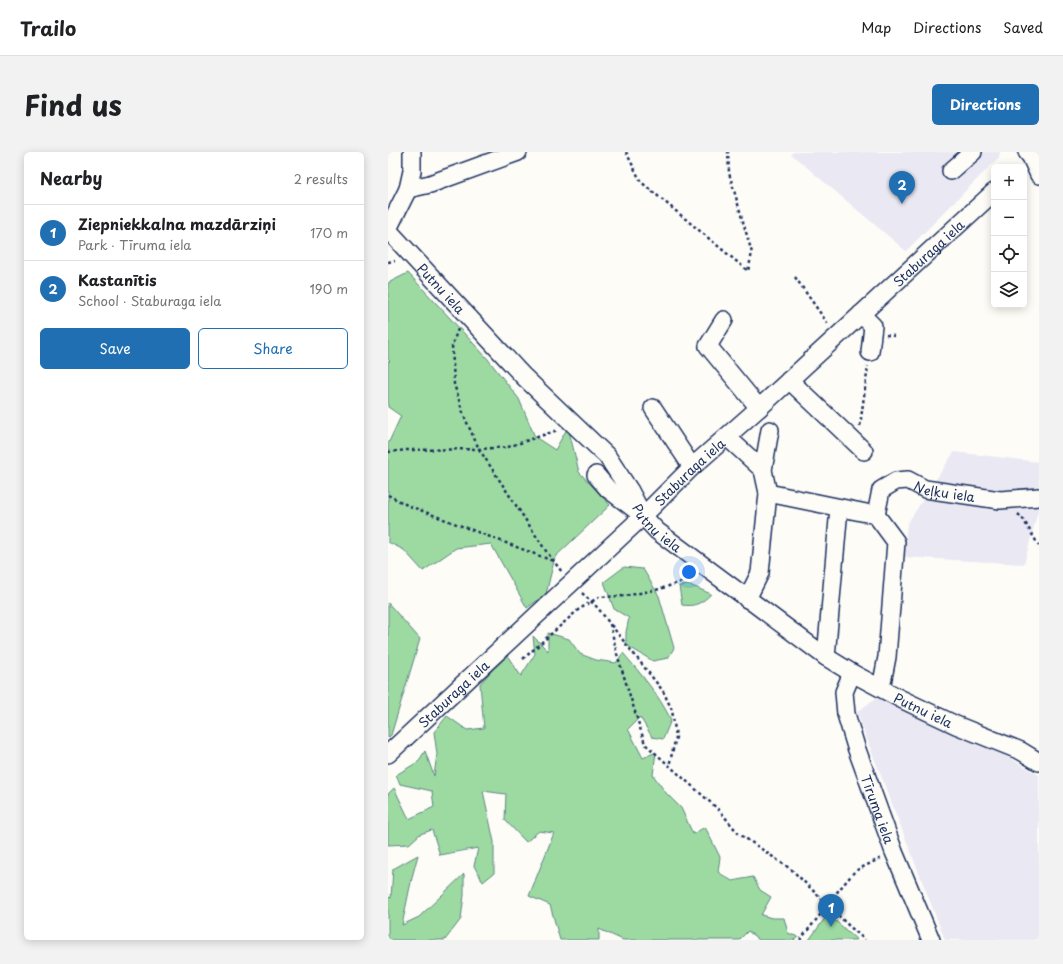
<!DOCTYPE html>
<html lang="en">
<head>
<meta charset="utf-8">
<style>
  body { margin:0; font-family:"Playpen Sans",sans-serif; background:#f2f2f2; color:#202124 }
  .controls { position:absolute; right:12px; top:12px; display:grid; overflow:hidden; border-radius:6px; box-shadow:0 2px 10px #0003 }
  .controls button { width:36px; height:36px; display:grid; place-items:center; padding:0; border:0; border-bottom:1px solid #e0e0e0; background:#fff; color:#202124; font:20px sans-serif }
  .you { position:absolute; left:301px; top:420px; width:14px; height:14px; margin:-10px; border:3px solid #fff; border-radius:50%; background:#1a73e8; box-shadow:0 0 0 6px #1a73e833 }
  .badge { display:grid; place-items:center; width:26px; height:26px; border-radius:50%; background:#1f6fb2; color:#fff; font-size:13px; font-weight:700 }
  .pin { position:absolute; translate:-50% -33px; filter:drop-shadow(0 1px 2px #0008) }
  .pin::after { content:''; position:absolute; top:21px; width:14px; height:12px; background:inherit; clip-path:polygon(0 0,100% 0,50% 100%) }
  .list { margin:0; padding:0; list-style:none }
  h2 { display:flex; justify-content:space-between; align-items:center; height:52px; margin:0; padding:0 16px; font-size:17px }
  h2 small { font-size:13px; font-weight:400; color:#757577 }
  .list li { display:grid; grid-template-columns:26px 1fr auto; gap:12px; align-items:center; box-sizing:border-box; height:56px; padding:0 16px; border-top:1px solid #e0e0e0 }
  .list b { display:block; font-size:15px; white-space:nowrap }
  .list p { margin:0; font-size:13px; white-space:nowrap; color:#757577 }
  .list em { font-size:13px; font-style:normal; color:#757577 }
  .actions { display:flex; gap:8px; padding:12px 16px }
  .actions a { flex:1; padding:9px 0; border:1px solid #1f6fb2; border-radius:6px; text-align:center; font-size:14px; color:#1f6fb2 }
  .actions .main { background:#1f6fb2; color:#fff }
  .icon { flex:none; width:22px; height:22px; fill:none; stroke:currentColor; stroke-width:2; stroke-linecap:round; stroke-linejoin:round }
  .map { position:relative; flex:none; width:651px; height:788px; overflow:hidden; border-radius:6px }
  header { display:flex; align-items:center; gap:24px; box-sizing:border-box; height:56px; padding:0 20px; background:#fff; border-bottom:1px solid #e0e0e0 }
  header strong { font-size:19px }
  nav { display:flex; gap:22px; margin-inline-start:auto; font-size:14px }
  .intro { display:flex; align-items:center; justify-content:space-between; box-sizing:border-box; height:96px; padding:0 24px }
  h1 { margin:0; font-size:28px }
  .button { padding:10px 18px; border-radius:6px; background:#1f6fb2; color:#fff; font-size:14px; font-weight:700 }
  main { display:flex; gap:24px; padding:0 24px }
  aside { flex:1; background:#fff; border-radius:6px; box-shadow:0 2px 10px #0003 }
  .map>svg:first-child { display:block }
  .built { fill:#eae8f3 }
  .green { fill:#9ddaa2; stroke:#5c8480 }
  .lines { fill:none; stroke-linecap:round; stroke-linejoin:round }
  .minor-casing { stroke:#1b2f5e; stroke-width:20 }
  .path { stroke:#1b2f5e; stroke-width:2.5; stroke-dasharray:3 3; stroke-linecap:butt }
  .minor { stroke:#fdfcf7; stroke-width:17 }
  .labels { text-anchor:middle; dominant-baseline:central; stroke-width:4; stroke-linejoin:round; paint-order:stroke }
  .street-label { font-size:13px; fill:#1b2f5e; stroke:#fdfcf7 }
</style>
</head>
<body>
<header>
<strong>Trailo</strong>
<nav><a>Map</a><a>Directions</a><a>Saved</a></nav>
</header>
<div class="intro"><h1>Find us</h1><a class="button">Directions</a></div>
<main>
<aside>
<h2>Nearby<small>2 results</small></h2>
<ul class="list">
<li><span class="badge">1</span><div><b>Ziepniekkalna mazdārziņi</b><p>Park · Tīruma iela</p></div><em>170 m</em></li>
<li><span class="badge">2</span><div><b>Kastanītis</b><p>School · Staburaga iela</p></div><em>190 m</em></li>
</ul>
<div class="actions"><a class="main">Save</a><a>Share</a></div>
</aside>
<div class="map">
<svg width="651" height="788" viewBox="0 0 651 788">
  <rect width="100%" height="100%" fill="#fdfcf7"/>
  <filter id="ink" filterUnits="userSpaceOnUse"><feTurbulence type="fractalNoise" baseFrequency=".025" numOctaves="2"/><feDisplacementMap in="SourceGraphic" scale="8" xChannelSelector="R" yChannelSelector="G"/><feConvolveMatrix kernelMatrix="1 2 1 2 8 2 1 2 1" color-interpolation-filters="sRGB"/></filter>
  <g filter="url(#ink)">
    <g class="built">
      <polygon points="406,0 612,0 611,5 518,99 403,2"/>
      <polygon points="566,300 651,310 651,355 636,412 516,405 519,372"/>
      <polygon points="492,543 547,572 615,602 651,623 651,788 557,788 476,580 469,560"/>
    </g>
    <g class="green">
      <polygon points="20,121 99,206 131,247 147,285 167,298 180,275 191,320 222,353 167,405 158,442 139,456 103,392 68,396 35,419 16,398 0,390 0,292 13,264 0,255 0,210 2,209 0,207 0,131"/>
      <polygon points="236,415 255,417 271,444 286,496 280,506 265,509 238,493 238,480 241,466 226,457 216,430"/>
      <path d="M302,433L323,442C314,451 307,455 294,453L291,434Z"/>
      <polygon points="0,451 32,487 3,583 0,586"/>
      <path d="M160,481L181,487L192,502L208,508L228,511L235,501C253,522 271,543 283,568L275,587L264,585L252,565L240,577L255,606L268,600L265,623L278,641L293,656L305,682L317,675L332,705L330,720L344,729L365,725L372,738L383,745L373,763L384,766H396L400,781L410,785L406,788H371L360,779L351,788H235L211,777V788H172L162,753L141,744L166,681L151,679L138,690L117,668L118,642L95,639L106,690V721L95,730L86,714L90,696L52,703L44,678L32,682L21,692L0,693V642L6,636L21,667L46,655L44,639L12,632L8,623L30,610L37,599L46,624L49,602L46,580L59,564L79,578L96,576L92,532L118,502L133,524L147,502L145,484L160,499Z"/>
      <path d="M30,703C23,726 19,750 14,773L31,765L76,722V743L73,767L57,788H0V745L3,746L5,717Z"/>
      <polygon points="440,762 469,788 421,788"/>
    </g>
    <g class="lines">
      <g class="minor-casing">
        <g id="minor">
          <polyline points="639,0 643,5 651,23"/>
          <polyline points="563,19 585,0"/>
          <polyline points="20,37 42,32 130,0"/>
          <polyline points="0,77 20,37 24,19 24,0"/>
          <path id="s1" d="M0,78L135,224L219,304L242,339L255,364L269,379L438,505L464,521L513,547L568,573L633,599L651,610"/>
          <polyline points="473,162 485,174 482,200"/>
          <polyline points="336,168 320,194 371,256"/>
          <polyline points="401,228 476,299"/>
          <polyline points="265,256 304,315"/>
          <polyline points="339,285 375,318"/>
          <polyline points="208,323 220,337 249,359"/>
          <polyline points="380,341 488,363 508,390 499,505 493,536"/>
          <path id="s2" d="M488,363L493,338L508,329L520,328L537,337L612,348L651,345"/>
          <polyline points="359,447 372,421 380,341 375,318 382,278"/>
          <polyline points="438,505 451,356"/>
          <path id="s3" d="M464,521L456,540L458,562L468,595L506,700L543,788"/>
          <path id="s4" d="M0,602L255,364L304,315L371,256L606,40"/>
        </g>
      </g>
      <g class="path">
        <polyline points="238,0 253,30 360,119 364,101 341,21 340,0"/>
        <polyline points="0,110 7,109"/>
        <polyline points="407,125 440,172"/>
        <polyline points="70,177 64,193 66,232 76,264 91,297 158,399 174,420"/>
        <polyline points="498,183 506,184"/>
        <polyline points="472,274 480,214"/>
        <polyline points="0,300 19,298 91,297 120,295 170,278"/>
        <polyline points="0,343 19,353 165,409"/>
        <polyline points="630,362 635,367 651,394"/>
        <polyline points="194,441 210,456 222,472 229,502 257,592 331,658 350,681 404,718 460,773 477,788"/>
        <polyline points="223,473 275,539 284,558 288,585 281,614"/>
        <polyline points="135,507 190,458 211,445 237,444 272,437 305,426"/>
        <polyline points="412,788 432,763 439,752 467,719 493,706"/>
      </g>
      <use href="#minor" class="minor"/>
    </g>
  </g>
  <g class="labels">
    <g class="street-label">
      <text stroke="none"><textPath href="#s4" startOffset="737">Staburaga iela</textPath></text>
      <text stroke="none"><textPath href="#s1" startOffset="79">Putnu iela</textPath></text>
      <text stroke="none"><textPath href="#s4" startOffset="413">Staburaga iela</textPath></text>
      <text stroke="none"><textPath href="#s2" startOffset="94">Neļķu iela</textPath></text>
      <text stroke="none"><textPath href="#s1" startOffset="403">Putnu iela</textPath></text>
      <text stroke="none"><textPath href="#s4" startOffset="89">Staburaga iela</textPath></text>
      <text stroke="none"><textPath href="#s1" startOffset="727">Putnu iela</textPath></text>
      <text stroke="none"><textPath href="#s3" startOffset="143">Tīruma iela</textPath></text>
    </g>
  </g>
</svg>
<div class="controls">
<button>+</button>
<button>−</button>
<button><svg class="icon" aria-label="locate" viewBox="0 0 24 24"><circle cx="12" cy="12" r="6"/><path d="M12 2v4M12 18v4M2 12h4M18 12h4"/></svg></button>
<button><svg class="icon" aria-label="layers" viewBox="0 0 24 24"><path d="M12 4l9 5-9 5-9-5zM3 14l9 5 9-5"/></svg></button>
</div>
<div class="you"></div>
<div class="pin badge" style="left:443px;top:775px">1</div>
<div class="pin badge" style="left:514px;top:52px">2</div>
</div>
</main>
</body>
</html>
